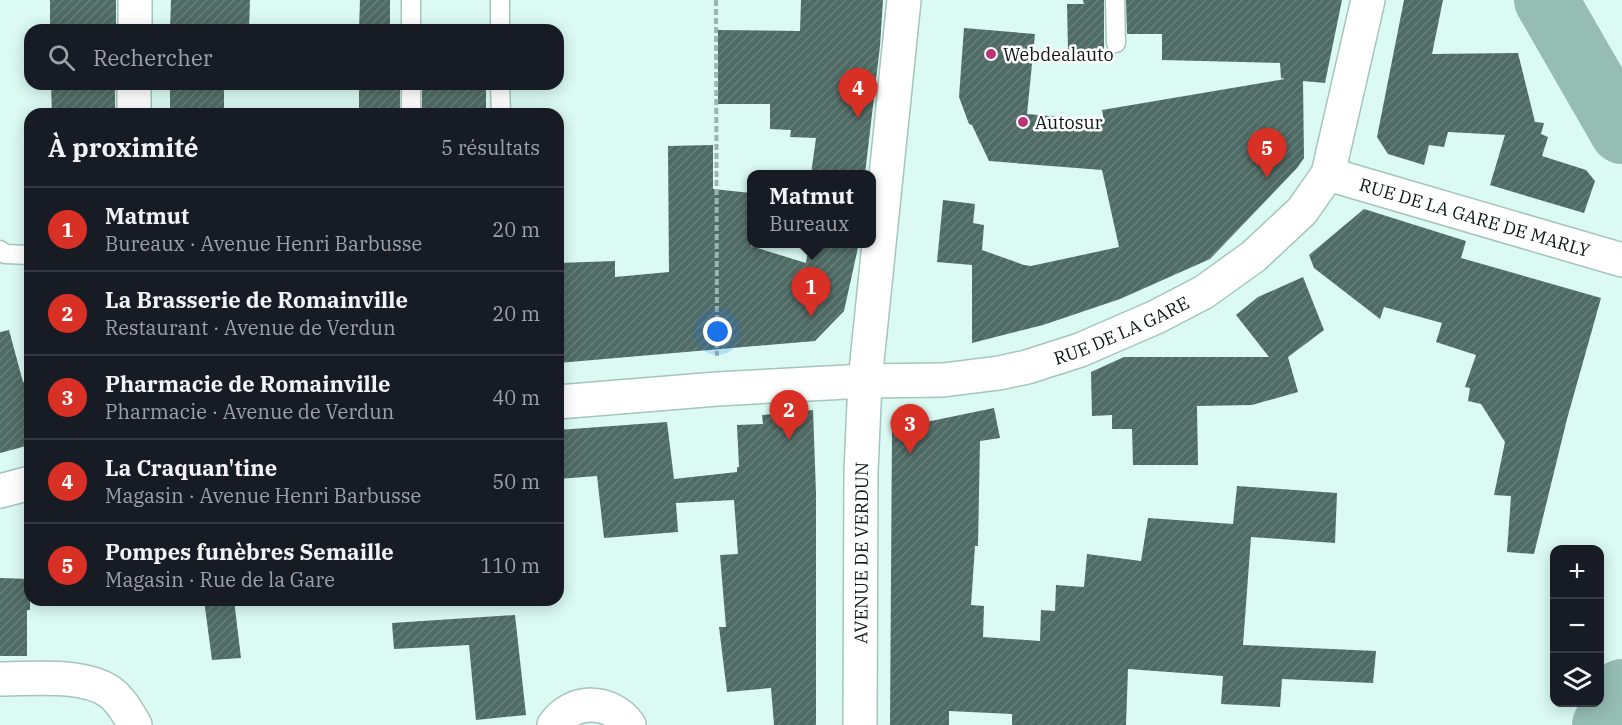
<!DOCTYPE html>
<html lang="fr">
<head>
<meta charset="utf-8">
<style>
  body { margin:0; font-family:"IBM Plex Serif",serif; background:#242831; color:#f1f3f6 }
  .controls { position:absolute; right:18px; bottom:18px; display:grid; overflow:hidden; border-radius:12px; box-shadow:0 3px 15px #0003 }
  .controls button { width:54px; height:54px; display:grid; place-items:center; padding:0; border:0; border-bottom:2px solid #363941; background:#171b24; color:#f1f3f6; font:30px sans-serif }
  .you { position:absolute; left:718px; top:332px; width:21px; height:21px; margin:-15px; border:4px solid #fff; border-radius:50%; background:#1a73e8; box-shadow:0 0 0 9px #1a73e833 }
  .badge { display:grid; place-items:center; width:39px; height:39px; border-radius:50%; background:#d93025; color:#fff; font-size:20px; font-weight:700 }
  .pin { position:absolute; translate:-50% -50px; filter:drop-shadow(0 2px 3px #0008) }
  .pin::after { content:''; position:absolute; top:32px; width:21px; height:18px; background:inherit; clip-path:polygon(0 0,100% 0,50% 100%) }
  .popup { position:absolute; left:747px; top:170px; width:129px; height:78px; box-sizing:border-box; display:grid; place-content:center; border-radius:12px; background:#171b24; filter:drop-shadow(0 2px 4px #0005); font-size:20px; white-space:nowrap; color:#9ea1a6 }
  .popup b { font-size:22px; color:#f1f3f6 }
  .popup::after { content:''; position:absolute; left:50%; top:100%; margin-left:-12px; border:12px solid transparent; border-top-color:#171b24 }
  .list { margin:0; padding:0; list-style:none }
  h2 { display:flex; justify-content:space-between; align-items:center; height:78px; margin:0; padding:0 24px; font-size:26px }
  h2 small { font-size:20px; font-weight:400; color:#9ea1a6 }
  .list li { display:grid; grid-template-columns:39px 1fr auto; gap:18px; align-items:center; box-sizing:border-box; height:84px; padding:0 24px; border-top:2px solid #363941 }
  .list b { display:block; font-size:22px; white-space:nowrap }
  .list p { margin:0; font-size:20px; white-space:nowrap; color:#9ea1a6 }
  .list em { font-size:20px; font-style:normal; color:#9ea1a6 }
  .icon { flex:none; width:33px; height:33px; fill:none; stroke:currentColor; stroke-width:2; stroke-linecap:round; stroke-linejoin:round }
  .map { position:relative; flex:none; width:1622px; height:725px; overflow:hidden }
  .search { position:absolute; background:#171b24; box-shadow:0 3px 15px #0003; left:24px; top:24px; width:540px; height:66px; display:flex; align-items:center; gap:15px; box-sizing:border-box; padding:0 21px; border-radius:18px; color:#9ea1a6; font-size:22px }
  .panel { position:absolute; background:#171b24; box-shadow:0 3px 15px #0003; left:24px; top:108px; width:540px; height:498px; border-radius:18px }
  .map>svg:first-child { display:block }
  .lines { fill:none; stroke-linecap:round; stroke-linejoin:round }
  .river { stroke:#95bdb4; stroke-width:64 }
  .building { fill:url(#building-hatch) }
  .service-casing { stroke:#a5c4bc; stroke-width:21 }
  .minor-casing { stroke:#a5c4bc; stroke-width:36 }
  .tertiary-casing { stroke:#a5c4bc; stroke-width:36 }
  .secondary-casing { stroke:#a5c4bc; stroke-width:36 }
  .path { stroke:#9cb5b0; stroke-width:4; stroke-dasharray:6 3; stroke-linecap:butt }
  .service { stroke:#fff; stroke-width:18 }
  .minor { stroke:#fff; stroke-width:33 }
  .tertiary { stroke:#fff; stroke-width:33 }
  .secondary { stroke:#fff; stroke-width:33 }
  .poi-dot { fill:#ba3578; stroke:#fff; stroke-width:2 }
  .labels { text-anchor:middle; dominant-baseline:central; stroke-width:5; stroke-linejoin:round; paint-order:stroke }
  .poi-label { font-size:18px; fill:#0c1815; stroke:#fff; text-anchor:start }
  .street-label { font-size:18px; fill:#0c1815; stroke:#fff }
</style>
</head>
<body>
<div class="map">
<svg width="1622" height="725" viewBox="0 0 1622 725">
  <defs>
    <pattern id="building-hatch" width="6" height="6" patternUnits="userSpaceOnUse" patternTransform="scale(1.5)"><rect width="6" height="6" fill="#4f6b65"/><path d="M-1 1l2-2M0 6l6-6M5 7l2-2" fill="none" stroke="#697f7a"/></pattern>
  </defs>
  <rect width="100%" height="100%" fill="#dafaf3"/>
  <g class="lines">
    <g class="river">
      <polyline points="1546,0 1622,132"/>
      <polyline points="1604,725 1622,691"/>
    </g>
  </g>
  <g class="building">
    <rect x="50" y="0" width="66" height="30"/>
    <polygon points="171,0 250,0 249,30 170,30"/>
    <polygon points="360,0 390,0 390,30 359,30"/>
    <polygon points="801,0 883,0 880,46 865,174 811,174 816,138 790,137 791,130 770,129 770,104 718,104 718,30 800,31"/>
    <polygon points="1083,0 1104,0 1104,53 1068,50 1067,4 1084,4"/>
    <polygon points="1126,0 1342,0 1325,83 1303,81 1304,158 1297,168 1210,259 1120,299 1043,325 972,343 972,265 937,262 943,200 975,204 973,223 984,225 982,250 1024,265 1031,266 1119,247 1102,170 989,161 972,125 969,124 959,97 964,28 1035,34 1027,114 1104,121 1102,110 1285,79 1281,78 1280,63 1162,60 1162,34 1127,34"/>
    <polygon points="1404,0 1443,0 1432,54 1518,53 1535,122 1544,123 1541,134 1548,137 1542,156 1586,170 1595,181 1584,213 1490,185 1505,135 1448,132 1444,147 1429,145 1424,165 1388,154 1377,137"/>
    <polygon points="51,84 115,84 115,114 52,114"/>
    <rect x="170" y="84" width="54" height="30"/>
    <polygon points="359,84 400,86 400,114 359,114"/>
    <rect x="422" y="86" width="64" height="28"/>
    <polygon points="713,145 713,189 751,193 751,246 806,263 809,243 859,243 844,311 815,341 558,363 558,263 615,261 615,277 669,272 668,146"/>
    <polygon points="1364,209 1466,241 1461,258 1601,298 1567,419 1534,554 1507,552 1511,496 1494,495 1505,442 1481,404 1468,401 1470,388 1465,387 1476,355 1436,342 1442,323 1384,307 1380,319 1314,268 1309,255"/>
    <polygon points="1303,277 1324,330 1288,357 1298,392 1252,405 1197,406 1198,465 1133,465 1132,429 1112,429 1112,415 1092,416 1091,372 1124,357 1269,357 1236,315 1258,297"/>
    <polygon points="9,330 23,382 30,380 30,445 0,453 0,332"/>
    <polygon points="994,408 1000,438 980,441 978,546 975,546 971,605 984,606 983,637 1040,641 1041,610 1055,611 1056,585 1084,587 1087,554 1141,561 1148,518 1233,524 1237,486 1337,493 1335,543 1251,537 1243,645 1376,651 1373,683 1282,679 1280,707 1221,704 1223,676 1128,669 1126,725 1012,725 1012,714 949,711 949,725 890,725 892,429"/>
    <polygon points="813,410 816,493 816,725 774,725 771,688 727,692 719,627 726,627 720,555 738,554 734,500 676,503 678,532 604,538 597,476 558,479 558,430 667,422 674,479 737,472 737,467 739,467 737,425 763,424 762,415"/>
    <polygon points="0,578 30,579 30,610 27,610 27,656 0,656"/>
    <polygon points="204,600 234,600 241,658 212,660"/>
    <polygon points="515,615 526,715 476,720 469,645 394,649 392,623"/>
  </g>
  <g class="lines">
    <g class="service-casing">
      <g id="service">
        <polyline points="411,0 411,30"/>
        <polyline points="500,0 500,30"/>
        <polyline points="1115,0 1116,43"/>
        <polyline points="411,84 411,114"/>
        <polyline points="500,84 501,114"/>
        <polyline points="0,250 5,254 30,255"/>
      </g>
    </g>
    <g class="minor-casing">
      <g id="minor">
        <polyline points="135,30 135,0"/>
        <polyline points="134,114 134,84"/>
        <path d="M0,679C32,679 83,673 110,692C121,700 128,713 135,725"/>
        <path d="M554,725C573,698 610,699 629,725"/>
      </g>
    </g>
    <g class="tertiary-casing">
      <g id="tertiary">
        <path id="s1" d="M1328,174L1622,260"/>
        <polyline points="865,381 904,0"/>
      </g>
    </g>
    <g class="secondary-casing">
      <g id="secondary">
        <path id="s2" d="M558,402L717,389L865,381L943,380L999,373L1027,367L1080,350L1156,317L1204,292L1254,256L1302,211L1328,174L1368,0"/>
        <polyline points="0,491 30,483"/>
        <path id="s3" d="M860,725L861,471L865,381"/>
      </g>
    </g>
    <polyline class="path" points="716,0 717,356"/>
    <use href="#service" class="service"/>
    <use href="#minor" class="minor"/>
    <use href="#tertiary" class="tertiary"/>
    <use href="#secondary" class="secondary"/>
  </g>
  <g class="poi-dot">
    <circle cx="991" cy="54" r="6"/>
    <circle cx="1023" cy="122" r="6"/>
  </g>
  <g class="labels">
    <g class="poi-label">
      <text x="1003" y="54">Webdealauto</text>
      <text x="1035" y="122">Autosur</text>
    </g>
    <g class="street-label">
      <text stroke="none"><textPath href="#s1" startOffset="153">RUE DE LA GARE DE MARLY</textPath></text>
      <text stroke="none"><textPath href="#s2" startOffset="572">RUE DE LA GARE</textPath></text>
      <text stroke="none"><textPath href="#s3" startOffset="172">AVENUE DE VERDUN</textPath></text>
    </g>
  </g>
</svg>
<div class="controls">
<button>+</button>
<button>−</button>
<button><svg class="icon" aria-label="layers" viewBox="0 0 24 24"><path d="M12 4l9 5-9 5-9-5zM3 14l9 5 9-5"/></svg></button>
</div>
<div class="you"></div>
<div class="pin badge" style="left:811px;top:317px">1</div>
<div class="popup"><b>Matmut</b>Bureaux</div>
<div class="pin badge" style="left:789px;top:440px">2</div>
<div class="pin badge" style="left:910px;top:454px">3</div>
<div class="pin badge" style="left:858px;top:118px">4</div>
<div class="pin badge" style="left:1267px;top:178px">5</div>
<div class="search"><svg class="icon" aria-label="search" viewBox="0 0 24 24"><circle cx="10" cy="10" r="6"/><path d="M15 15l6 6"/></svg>Rechercher</div>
<section class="panel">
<h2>À proximité<small>5 résultats</small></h2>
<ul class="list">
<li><span class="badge">1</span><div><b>Matmut</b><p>Bureaux · Avenue Henri Barbusse</p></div><em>20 m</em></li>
<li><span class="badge">2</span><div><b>La Brasserie de Romainville</b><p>Restaurant · Avenue de Verdun</p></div><em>20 m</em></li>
<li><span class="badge">3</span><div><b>Pharmacie de Romainville</b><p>Pharmacie · Avenue de Verdun</p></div><em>40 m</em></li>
<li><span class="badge">4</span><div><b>La Craquan'tine</b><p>Magasin · Avenue Henri Barbusse</p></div><em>50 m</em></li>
<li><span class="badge">5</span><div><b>Pompes funèbres Semaille</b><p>Magasin · Rue de la Gare</p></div><em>110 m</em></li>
</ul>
</section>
</div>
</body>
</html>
